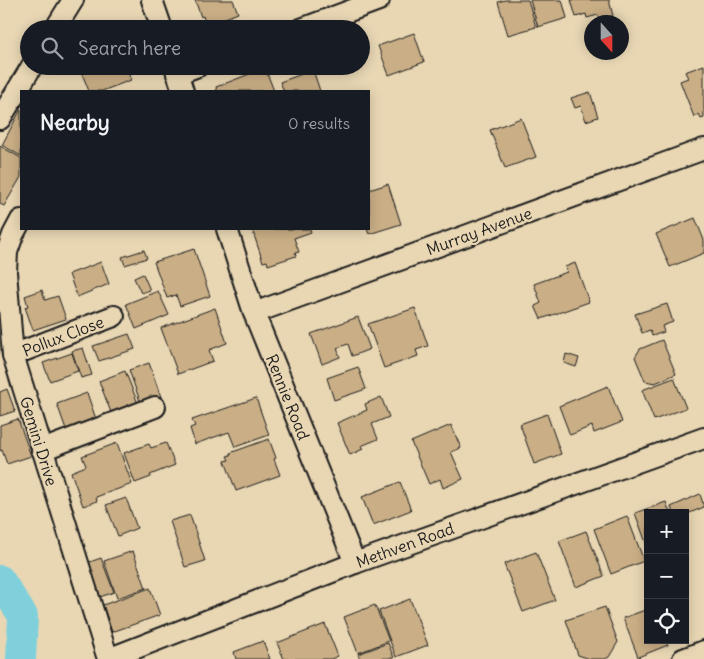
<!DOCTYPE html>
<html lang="en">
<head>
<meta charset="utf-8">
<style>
  body { margin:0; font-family:Delius,sans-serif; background:#20242c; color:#f1f3f6 }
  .controls { position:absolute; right:15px; bottom:15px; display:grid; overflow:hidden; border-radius:0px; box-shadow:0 2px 12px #0003 }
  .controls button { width:45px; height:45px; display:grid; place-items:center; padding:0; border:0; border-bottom:1px solid #363941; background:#171b24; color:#f1f3f6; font:25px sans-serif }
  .compass { position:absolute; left:584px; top:15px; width:45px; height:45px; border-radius:50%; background:#171b24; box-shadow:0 2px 12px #0003; rotate:159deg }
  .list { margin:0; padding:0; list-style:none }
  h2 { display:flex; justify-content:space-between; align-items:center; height:65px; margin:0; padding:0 20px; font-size:21px }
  h2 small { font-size:16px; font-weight:400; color:#9ea1a6 }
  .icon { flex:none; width:28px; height:28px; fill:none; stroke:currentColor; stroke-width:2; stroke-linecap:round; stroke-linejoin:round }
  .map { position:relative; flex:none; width:704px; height:659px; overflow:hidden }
  .search { position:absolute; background:#171b24; box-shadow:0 2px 12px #0003; left:20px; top:20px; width:350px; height:55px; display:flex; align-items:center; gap:12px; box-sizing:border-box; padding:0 18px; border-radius:28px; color:#9ea1a6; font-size:19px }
  .panel { position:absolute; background:#171b24; box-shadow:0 2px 12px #0003; left:20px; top:90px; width:350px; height:140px; border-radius:0px }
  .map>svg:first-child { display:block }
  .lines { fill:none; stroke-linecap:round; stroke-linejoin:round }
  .river { stroke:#80d0db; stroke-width:30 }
  .building { fill:#caaf86; stroke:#1c1c1c }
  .minor-casing { stroke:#1c1c1c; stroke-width:24 }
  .minor { stroke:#e9d7b4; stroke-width:20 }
  .labels { text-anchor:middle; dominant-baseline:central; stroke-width:4.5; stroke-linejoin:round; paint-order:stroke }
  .street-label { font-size:16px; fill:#1c1c1c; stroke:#e9d7b4 }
</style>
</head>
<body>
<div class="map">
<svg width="704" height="659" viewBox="0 0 704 659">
  <rect width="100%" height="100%" fill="#e9d7b4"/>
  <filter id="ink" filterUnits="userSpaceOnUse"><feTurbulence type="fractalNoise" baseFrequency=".02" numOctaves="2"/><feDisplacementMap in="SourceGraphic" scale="10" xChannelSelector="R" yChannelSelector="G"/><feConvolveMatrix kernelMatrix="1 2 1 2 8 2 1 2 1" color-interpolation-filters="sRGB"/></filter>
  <g filter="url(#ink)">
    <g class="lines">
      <polyline class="river" points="0,580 23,616 21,659"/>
    </g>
    <g class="building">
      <polygon points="195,0 233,0 238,13 215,22 214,21 206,24 203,16 201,17"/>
      <polygon points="505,0 528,0 536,27 508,35 498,2"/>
      <polygon points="530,0 562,0 567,18 538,27"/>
      <polygon points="571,0 609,0 613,16 600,20 598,15 587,18 586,14 576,17"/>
      <polygon points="414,33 424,62 389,75 378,46"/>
      <polygon points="704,65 704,118 701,119 699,114 694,117 680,81 688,78 685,72"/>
      <polygon points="79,66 126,66 131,80 102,91 89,91"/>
      <polygon points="265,68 274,91 217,91 216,87"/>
      <polygon points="313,70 320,91 284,91 280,82"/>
      <polygon points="590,92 598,117 586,121 581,106 575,108 571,98"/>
      <polygon points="21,109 21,156 2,145"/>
      <polygon points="521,118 536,157 505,168 490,130"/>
      <polygon points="0,146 21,158 21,177 4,206 0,204"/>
      <polygon points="388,184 401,224 369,234 367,229 369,229 369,190"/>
      <polygon points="695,218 704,240 704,253 670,267 656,234"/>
      <polygon points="252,229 310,229 311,232 294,238 299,252 295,253 296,256 268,265 267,261 263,262"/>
      <polygon points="194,249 210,296 180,306 176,295 167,298 154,262"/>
      <polygon points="144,250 147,258 125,265 122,257"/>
      <polygon points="101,262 109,284 77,297 69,274"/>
      <polygon points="575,263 589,302 541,319 535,306 541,303 534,284 567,272 565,267"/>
      <polygon points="143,274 150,290 141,293 134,278"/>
      <polygon points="42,290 45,300 58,296 66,319 33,330 25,307 28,306 25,296"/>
      <polygon points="158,291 169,315 136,329 126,304"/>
      <polygon points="667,304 673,322 662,326 664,332 652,336 650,330 642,333 635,314"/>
      <polygon points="215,308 227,343 209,350 213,361 178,374 161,328"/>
      <polygon points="415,308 428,346 416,350 418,356 384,368 368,324"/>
      <polygon points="358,317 370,349 352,356 348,344 337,348 340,357 322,364 311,334"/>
      <polygon points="129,334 135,349 99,361 93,346"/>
      <polygon points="662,340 676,374 655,383 645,381 635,357 640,349"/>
      <polygon points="83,348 92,375 81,378 72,351"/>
      <polygon points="72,353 78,371 50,381 43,363"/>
      <polygon points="566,354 579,358 576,367 564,363"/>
      <polygon points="149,363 161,397 141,404 129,370"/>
      <polygon points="358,367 366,389 334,400 327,378"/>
      <polygon points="125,371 139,406 112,415 99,381"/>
      <polygon points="674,378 686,408 654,420 642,390"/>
      <polygon points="608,386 622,422 594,433 592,426 570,435 559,406"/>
      <polygon points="7,389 15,411 0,416 0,392"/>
      <polygon points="87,393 98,425 67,432 57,404"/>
      <polygon points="381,397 389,417 372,424 378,439 361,446 363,449 350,455 337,423 367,410 365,404"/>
      <polygon points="256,398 269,435 235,447 229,432 195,444 190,428 195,426 192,420"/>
      <polygon points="547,414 561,454 534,464 520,424"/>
      <polygon points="18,419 31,456 7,464 2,450 0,451 0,425"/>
      <polygon points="451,425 461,448 451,452 463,479 443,488 440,479 429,484 411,442"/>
      <polygon points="269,439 276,458 274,459 280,475 236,491 225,461 229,460 227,456 231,455 230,453"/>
      <polygon points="117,443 132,484 96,497 97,501 83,506 71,472 86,466 82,456"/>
      <polygon points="166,443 175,465 150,475 151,477 135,483 124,453 149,444 151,448"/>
      <polygon points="400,482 411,510 373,525 362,497"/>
      <polygon points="700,494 704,507 685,515 685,513 673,513 671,507"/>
      <polygon points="126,498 137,528 118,536 106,505"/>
      <polygon points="666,502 670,513 648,513 648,548 635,513"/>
      <polygon points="190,515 205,561 185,567 170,521"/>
      <polygon points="627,516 644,561 611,574 594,529"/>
      <polygon points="586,531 604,576 576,587 559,541"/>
      <polygon points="133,551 146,588 117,598 104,561"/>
      <polygon points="536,552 555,600 523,612 504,564"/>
      <polygon points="101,558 114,592 100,597 87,563"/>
      <polygon points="150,588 160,615 112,632 103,605"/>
      <polygon points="410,599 428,645 396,657 379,611"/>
      <polygon points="375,605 389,641 358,653 344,617"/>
      <polygon points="605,607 618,642 609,657 605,659 590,659 578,655 566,620"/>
      <polygon points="648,609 648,640 666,640 668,645 638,657 623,618"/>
      <polygon points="325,624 338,656 331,659 284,659 277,643"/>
      <polygon points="263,641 270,659 236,659 234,652"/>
      <polygon points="388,643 394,658 360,659 358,654"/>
    </g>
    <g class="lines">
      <g class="minor-casing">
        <g id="minor">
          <polyline points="152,0 162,29"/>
          <polyline points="55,29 73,0"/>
          <polyline points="301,29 379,0"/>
          <polyline points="175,66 183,91"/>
          <polyline points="177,74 198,66"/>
          <polyline points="0,119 32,66"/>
          <polyline points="21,220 13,235 7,252 6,272 13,355 108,659"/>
          <polyline points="227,229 254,313 355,563"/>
          <polyline points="254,313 704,149"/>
          <polyline points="13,355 114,316"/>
          <polyline points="42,450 155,407"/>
          <polyline points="108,659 355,563 704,438"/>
          <polyline points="683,659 704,651"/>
        </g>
      </g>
      <use href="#minor" class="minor"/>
    </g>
  </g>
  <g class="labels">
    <g class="street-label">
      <text transform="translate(479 231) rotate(-20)">Murray Avenue</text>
      <text transform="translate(63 336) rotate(-21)">Pollux Close</text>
      <text transform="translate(288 397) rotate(68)">Rennie Road</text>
      <text transform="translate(39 441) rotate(73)">Gemini Drive</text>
      <text transform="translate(405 545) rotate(-20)">Methven Road</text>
    </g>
  </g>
</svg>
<div class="controls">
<button>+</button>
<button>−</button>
<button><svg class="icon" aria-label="locate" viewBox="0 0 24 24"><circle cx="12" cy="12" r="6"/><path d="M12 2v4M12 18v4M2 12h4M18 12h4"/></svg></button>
</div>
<svg class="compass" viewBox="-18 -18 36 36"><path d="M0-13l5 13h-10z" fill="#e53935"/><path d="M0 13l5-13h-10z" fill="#9ea1a6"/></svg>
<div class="search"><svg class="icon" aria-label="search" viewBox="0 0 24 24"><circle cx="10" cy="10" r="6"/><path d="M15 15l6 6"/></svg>Search here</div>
<section class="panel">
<h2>Nearby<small>0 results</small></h2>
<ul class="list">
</ul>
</section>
</div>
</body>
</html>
